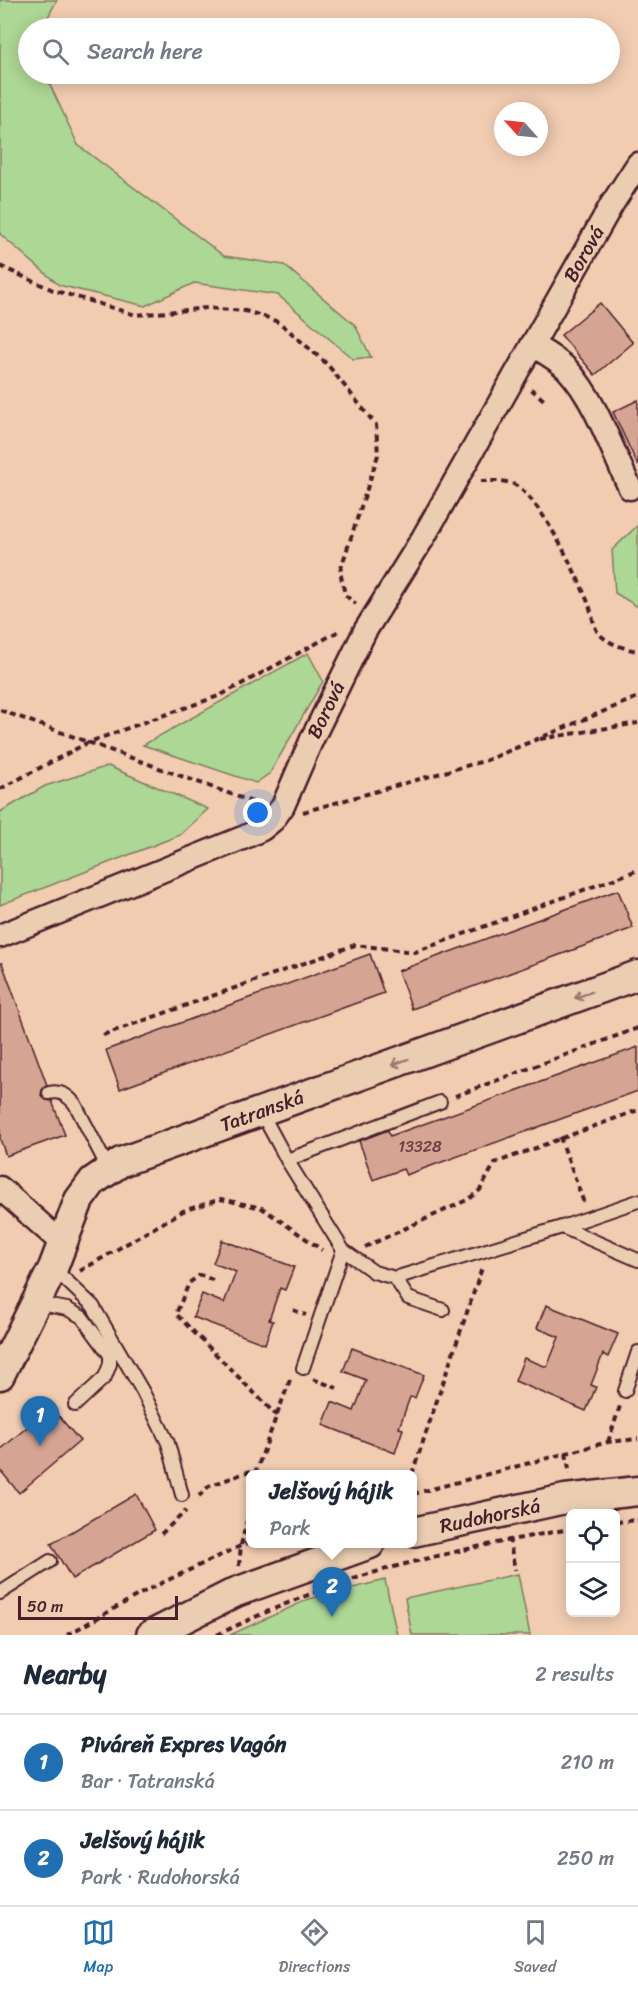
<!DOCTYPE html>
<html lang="en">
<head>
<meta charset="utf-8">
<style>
  body { margin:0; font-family:Sriracha,sans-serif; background:#f6f6f7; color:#1f2937 }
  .controls { position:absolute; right:18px; bottom:18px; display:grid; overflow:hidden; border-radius:9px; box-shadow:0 3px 15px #0003 }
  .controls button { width:54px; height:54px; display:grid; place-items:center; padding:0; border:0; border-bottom:2px solid #e0e1e3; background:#fff; color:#1f2937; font:30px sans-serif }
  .compass { position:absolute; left:494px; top:102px; width:54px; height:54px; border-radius:50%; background:#fff; box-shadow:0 3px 15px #0003; rotate:297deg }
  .scale { position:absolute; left:18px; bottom:15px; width:160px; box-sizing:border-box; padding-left:6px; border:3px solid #4a1f2b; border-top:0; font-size:16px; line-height:21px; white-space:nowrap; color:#4a1f2b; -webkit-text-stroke:4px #ebceb2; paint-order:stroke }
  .you { position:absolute; left:258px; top:813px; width:21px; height:21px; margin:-15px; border:4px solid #fff; border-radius:50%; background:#1a73e8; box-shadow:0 0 0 9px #1a73e833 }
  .badge { display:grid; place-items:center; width:39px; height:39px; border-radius:50%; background:#1f6fb2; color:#fff; font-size:20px; font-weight:700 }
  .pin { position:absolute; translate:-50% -50px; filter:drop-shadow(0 2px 3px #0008) }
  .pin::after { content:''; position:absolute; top:32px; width:21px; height:18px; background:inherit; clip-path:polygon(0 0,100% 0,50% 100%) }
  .popup { position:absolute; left:246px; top:1470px; width:171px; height:78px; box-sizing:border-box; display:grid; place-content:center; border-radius:9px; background:#fff; filter:drop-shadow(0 2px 4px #0005); font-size:20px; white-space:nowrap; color:#747a83 }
  .popup b { font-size:22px; color:#1f2937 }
  .popup::after { content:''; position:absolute; left:50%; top:100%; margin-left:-12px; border:12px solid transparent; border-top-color:#fff }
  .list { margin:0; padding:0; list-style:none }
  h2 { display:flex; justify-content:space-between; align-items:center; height:78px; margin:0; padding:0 24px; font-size:26px }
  h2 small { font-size:20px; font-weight:400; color:#747a83 }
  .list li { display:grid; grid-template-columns:39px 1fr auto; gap:18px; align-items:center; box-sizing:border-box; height:96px; padding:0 24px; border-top:2px solid #e0e1e3 }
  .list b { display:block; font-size:22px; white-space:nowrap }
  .list p { margin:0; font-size:20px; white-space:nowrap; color:#747a83 }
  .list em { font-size:20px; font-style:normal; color:#747a83 }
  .icon { flex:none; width:33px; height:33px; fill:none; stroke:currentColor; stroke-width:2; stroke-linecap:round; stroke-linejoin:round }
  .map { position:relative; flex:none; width:638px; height:1635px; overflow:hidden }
  .search { position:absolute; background:#fff; box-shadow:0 3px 15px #0003; left:18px; right:18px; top:18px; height:66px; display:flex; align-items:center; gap:15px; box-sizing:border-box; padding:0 21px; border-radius:33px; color:#747a83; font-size:22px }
  .sheet { height:270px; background:#fff }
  nav { display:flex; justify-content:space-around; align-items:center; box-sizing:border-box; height:84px; border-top:2px solid #e0e1e3; background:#fff; font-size:16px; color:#747a83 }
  nav a { display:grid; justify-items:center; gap:3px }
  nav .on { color:#1f6fb2 }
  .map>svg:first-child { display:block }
  .green { fill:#add794; stroke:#7c7b60; stroke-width:1.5 }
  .building { fill:#d6a492; stroke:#4a1f2b; stroke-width:1.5 }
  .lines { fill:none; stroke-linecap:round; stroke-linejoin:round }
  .service-casing { stroke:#4a1f2b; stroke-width:16 }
  .minor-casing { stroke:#4a1f2b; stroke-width:27 }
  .tertiary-casing { stroke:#4a1f2b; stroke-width:33 }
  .path { stroke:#4a1f2b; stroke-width:4; stroke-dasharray:6 4.5; stroke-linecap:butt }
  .service { stroke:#ebceb2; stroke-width:12 }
  .minor { stroke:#ebceb2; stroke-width:22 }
  .tertiary { stroke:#ebceb2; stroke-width:28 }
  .oneway { stroke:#9a766e }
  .labels { text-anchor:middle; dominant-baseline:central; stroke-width:4.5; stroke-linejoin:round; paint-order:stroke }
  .number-label { font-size:16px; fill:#6d4045 }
  .street-label { font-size:20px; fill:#4a1f2b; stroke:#ebceb2 }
</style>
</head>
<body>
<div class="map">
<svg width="638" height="1635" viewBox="0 0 638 1635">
  <rect width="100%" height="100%" fill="#f1ccb1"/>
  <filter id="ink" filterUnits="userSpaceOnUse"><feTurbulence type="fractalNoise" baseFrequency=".0167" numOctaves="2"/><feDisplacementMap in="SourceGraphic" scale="12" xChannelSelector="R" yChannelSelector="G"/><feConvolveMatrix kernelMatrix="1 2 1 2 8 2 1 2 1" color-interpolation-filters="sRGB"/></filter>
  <g filter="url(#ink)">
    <g class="green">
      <polygon points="0,0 57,0 42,28 28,28 28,74 45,74 78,145 224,256 284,265 355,325 371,357 353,359 278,295 194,283 145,306 59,285 0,234"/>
      <polygon points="638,525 638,607 615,593 612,550"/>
      <polygon points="308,653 323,681 270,773 256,783 143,745"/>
      <polygon points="108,766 208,809 180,835 0,905 0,812 45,786"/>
      <polygon points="518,1574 530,1635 412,1635 405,1598"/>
      <polygon points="385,1580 397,1635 230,1635 309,1599"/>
    </g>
    <g class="building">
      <polygon points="600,303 633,343 595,375 561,335"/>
      <polygon points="638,400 638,466 613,412"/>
      <polygon points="618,890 633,928 412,1009 398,971"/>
      <polygon points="370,954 384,993 120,1089 106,1050"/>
      <polygon points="0,963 2,963 47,1085 42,1090 41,1095 46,1100 52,1101 65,1135 6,1156 0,1139"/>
      <polygon points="638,1047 638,1091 406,1175 403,1169 373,1180 359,1141 388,1130 390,1136"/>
      <polygon points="222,1240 294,1267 285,1290 280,1288 269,1320 273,1321 265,1344 193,1317 202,1294 224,1303 236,1272 213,1263"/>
      <polygon points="546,1305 618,1334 608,1357 603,1354 591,1385 596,1387 586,1411 515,1381 524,1358 547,1367 559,1337 537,1328"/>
      <polygon points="352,1348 424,1375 415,1398 410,1397 399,1428 403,1429 395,1453 323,1425 332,1402 354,1411 366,1380 343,1371"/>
      <polygon points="51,1407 80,1441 19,1493 0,1470 0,1450"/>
      <polygon points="136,1494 155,1530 72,1579 51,1544"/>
    </g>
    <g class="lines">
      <g class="service-casing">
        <g id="service">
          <path d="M49,1093C61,1090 68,1096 75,1104L109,1170"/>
          <polyline points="261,1112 287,1160 343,1250 303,1368"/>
          <polyline points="287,1160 440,1102"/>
          <polyline points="562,1227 638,1260"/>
          <polyline points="343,1250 374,1272 395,1278 562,1227 638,1201"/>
          <polyline points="53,1268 93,1306 143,1392 168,1443 182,1495"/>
          <polyline points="395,1278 408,1298 443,1310"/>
          <polyline points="36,1303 67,1309 82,1317 110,1355 110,1364 105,1377 75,1405"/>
          <polyline points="625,1391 638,1352"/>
          <polyline points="0,1593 50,1561"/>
        </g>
      </g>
      <g class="minor-casing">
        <g id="minor">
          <path d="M532,345C544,352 557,359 567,369C596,400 612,450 630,488"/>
          <polyline points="0,936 245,837 262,829 273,820 283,806 312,739 365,631 423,538 612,204 638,164"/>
          <polyline points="0,1188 62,1243"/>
        </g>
      </g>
      <g class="tertiary-casing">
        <g id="tertiary">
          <polyline points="0,1375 53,1268 79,1200 93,1181 121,1162 638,975"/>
          <polyline points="413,1532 565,1499 638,1491"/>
          <polyline points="151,1635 236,1592 370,1544"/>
        </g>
      </g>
      <g class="path">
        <polyline points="0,266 53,290 136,315 207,308 245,311 266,317 280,323 327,364 376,425 378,455 340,571 345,595 356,604"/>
        <polyline points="531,389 544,400"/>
        <path d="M481,481C491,481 504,480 513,484C539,495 579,578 589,605C592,613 593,624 597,631C605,643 625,649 638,651"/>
        <polyline points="0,710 258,804"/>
        <polyline points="540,739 638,723"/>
        <polyline points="0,789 89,742 221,695 341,630"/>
        <polyline points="303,812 487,760 638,697"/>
        <polyline points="103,1035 355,945 415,952 638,870"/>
        <polyline points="455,1096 638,1028"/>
        <polyline points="560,1137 584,1203"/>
        <polyline points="365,1247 467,1200 480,1190 495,1163 638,1110"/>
        <polyline points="80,1271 183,1211 221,1199 262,1208 322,1250"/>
        <polyline points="213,1280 200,1275 189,1283 176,1314 277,1416"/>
        <polyline points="293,1310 306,1315"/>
        <polyline points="313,1379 337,1388"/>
        <polyline points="608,1442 620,1406"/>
        <polyline points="566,1453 570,1474"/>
        <polyline points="255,1474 291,1377"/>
        <polyline points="412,1474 482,1268"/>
        <polyline points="413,1494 608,1442 638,1439"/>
        <polyline points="199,1496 209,1486 256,1469"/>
        <polyline points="616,1522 638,1520"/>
        <polyline points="161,1534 186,1511"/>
        <polyline points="509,1538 515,1570"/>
        <polyline points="239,1566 241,1545 251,1505"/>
        <polyline points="67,1635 149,1589 251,1541"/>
        <path d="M217,1635C270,1609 326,1586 383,1570C444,1553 508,1540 570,1529"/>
      </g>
      <use href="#service" class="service"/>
      <use href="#minor" class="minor"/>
      <use href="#tertiary" class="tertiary"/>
    </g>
    <defs><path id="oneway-shaft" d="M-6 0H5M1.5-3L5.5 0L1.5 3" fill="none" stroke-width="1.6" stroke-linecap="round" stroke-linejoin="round" transform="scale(1.5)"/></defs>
    <g class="oneway">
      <use href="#oneway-shaft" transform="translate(583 995) rotate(160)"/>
      <use href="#oneway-shaft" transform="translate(400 1062) rotate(160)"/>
    </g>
  </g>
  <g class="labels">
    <g class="number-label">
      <text x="420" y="1146">13328</text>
    </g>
    <g class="street-label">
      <text transform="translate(584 254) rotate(-60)">Borová</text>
      <text transform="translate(326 710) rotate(-64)">Borová</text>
      <text transform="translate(262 1111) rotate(-20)">Tatranská</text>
      <text transform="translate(490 1516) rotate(-12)">Rudohorská</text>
    </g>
  </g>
</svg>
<div class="controls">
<button><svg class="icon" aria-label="locate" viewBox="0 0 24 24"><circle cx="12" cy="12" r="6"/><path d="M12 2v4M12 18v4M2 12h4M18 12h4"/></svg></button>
<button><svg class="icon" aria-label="layers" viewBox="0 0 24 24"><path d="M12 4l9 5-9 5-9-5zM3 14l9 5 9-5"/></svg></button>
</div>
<svg class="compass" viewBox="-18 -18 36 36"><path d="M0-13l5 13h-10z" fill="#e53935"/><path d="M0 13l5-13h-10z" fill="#747a83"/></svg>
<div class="scale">50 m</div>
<div class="you"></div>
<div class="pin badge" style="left:40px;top:1446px">1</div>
<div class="pin badge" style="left:332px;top:1617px">2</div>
<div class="popup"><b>Jelšový hájik</b>Park</div>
<div class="search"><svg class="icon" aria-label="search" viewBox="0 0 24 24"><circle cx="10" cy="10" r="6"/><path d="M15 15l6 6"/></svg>Search here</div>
</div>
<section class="sheet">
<h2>Nearby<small>2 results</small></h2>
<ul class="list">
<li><span class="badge">1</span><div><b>Piváreň Expres Vagón</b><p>Bar · Tatranská</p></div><em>210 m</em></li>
<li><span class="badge">2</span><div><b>Jelšový hájik</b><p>Park · Rudohorská</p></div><em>250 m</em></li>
</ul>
</section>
<nav>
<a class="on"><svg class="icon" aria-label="map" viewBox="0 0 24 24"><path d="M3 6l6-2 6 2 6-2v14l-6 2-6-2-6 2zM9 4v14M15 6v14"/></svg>Map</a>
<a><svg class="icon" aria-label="directions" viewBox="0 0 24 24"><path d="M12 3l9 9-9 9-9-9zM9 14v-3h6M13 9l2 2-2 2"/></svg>Directions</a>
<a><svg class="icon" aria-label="saved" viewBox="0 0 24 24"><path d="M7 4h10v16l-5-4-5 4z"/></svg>Saved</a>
</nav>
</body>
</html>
